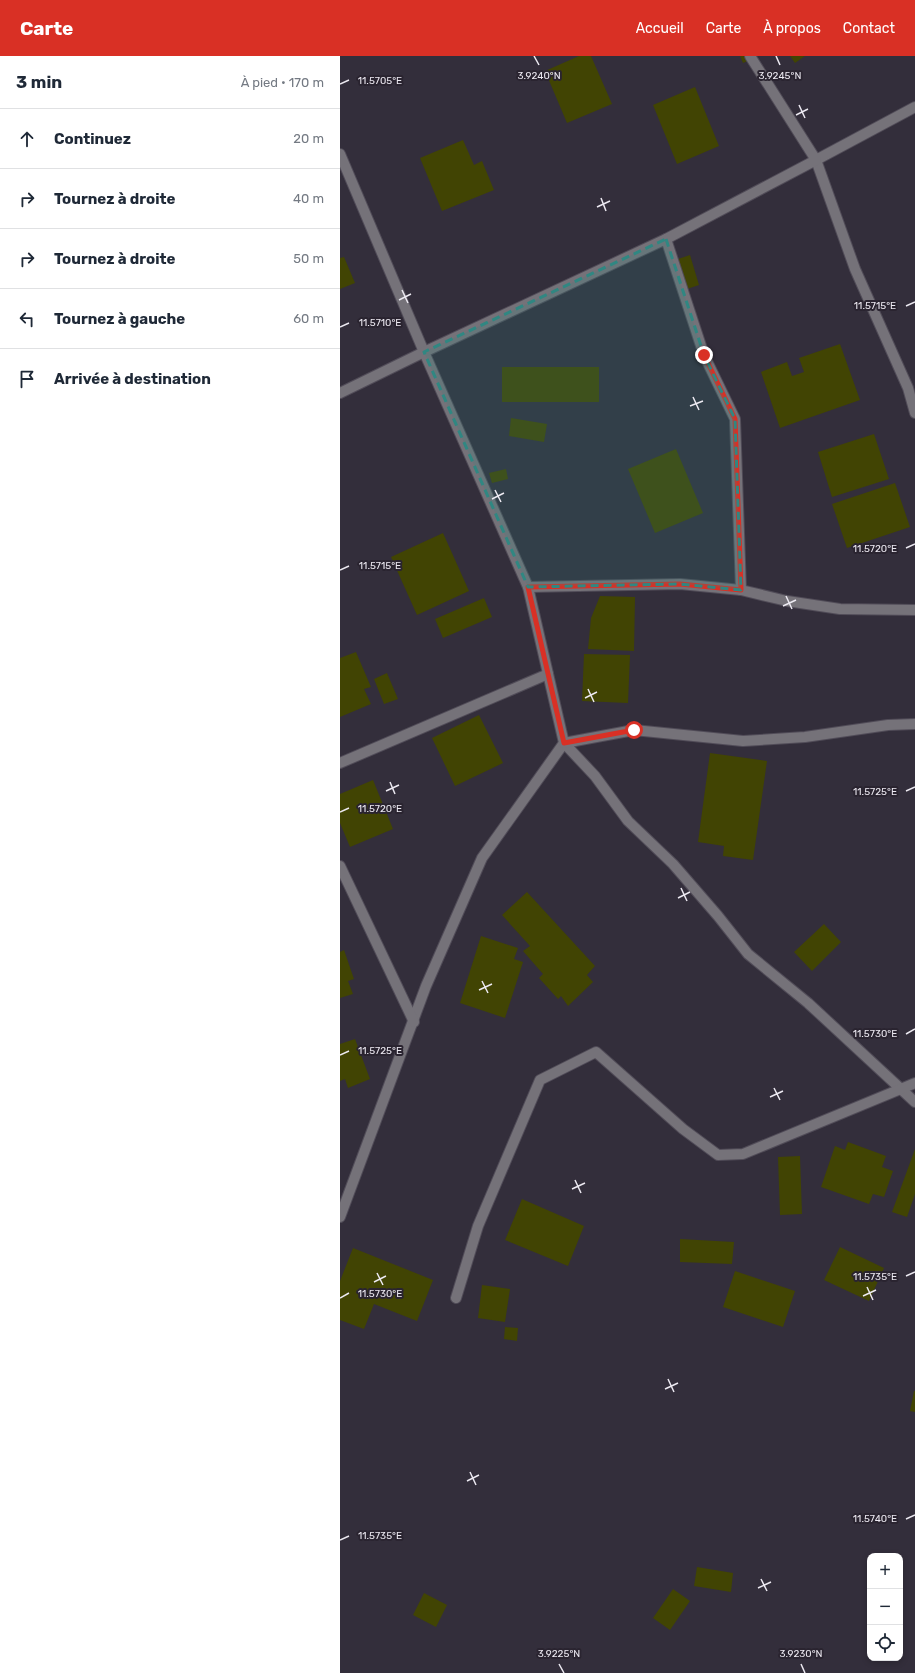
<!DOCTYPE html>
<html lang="fr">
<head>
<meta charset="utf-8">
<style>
  body { margin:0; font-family:Rubik,sans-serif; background:#f6f6f7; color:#1f2937 }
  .controls { position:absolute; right:12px; bottom:12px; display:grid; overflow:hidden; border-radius:8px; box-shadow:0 2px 6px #0003 }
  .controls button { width:36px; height:36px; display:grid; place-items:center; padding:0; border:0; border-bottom:1px solid #e0e1e3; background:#fff; color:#1f2937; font:20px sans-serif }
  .stop { position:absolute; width:12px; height:12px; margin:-9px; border:3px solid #d93025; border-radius:50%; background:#fff }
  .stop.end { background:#d93025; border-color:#fff; box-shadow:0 1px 4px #0008 }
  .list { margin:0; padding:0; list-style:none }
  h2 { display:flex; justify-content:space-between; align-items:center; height:52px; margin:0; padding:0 16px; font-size:17px }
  h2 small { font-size:13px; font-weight:400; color:#747a83 }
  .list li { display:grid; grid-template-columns:26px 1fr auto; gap:12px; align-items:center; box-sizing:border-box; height:60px; padding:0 16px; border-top:1px solid #e0e1e3 }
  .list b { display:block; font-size:15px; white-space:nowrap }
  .list em { font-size:13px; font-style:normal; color:#747a83 }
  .icon { flex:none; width:22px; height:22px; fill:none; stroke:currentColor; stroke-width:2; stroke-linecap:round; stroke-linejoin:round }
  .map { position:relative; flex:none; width:575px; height:1617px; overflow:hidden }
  header { display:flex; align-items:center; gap:24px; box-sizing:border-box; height:56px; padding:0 20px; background:#d93025; color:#fff }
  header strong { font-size:19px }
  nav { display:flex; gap:22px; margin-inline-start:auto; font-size:14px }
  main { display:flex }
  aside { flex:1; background:#fff }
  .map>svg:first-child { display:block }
  .building { fill:#414403 }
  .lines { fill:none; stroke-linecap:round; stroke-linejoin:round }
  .minor-casing { stroke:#514c58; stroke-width:12 }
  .minor { stroke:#757279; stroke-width:10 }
  .route { stroke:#d93025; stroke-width:5 }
  .marked { fill:#308782; fill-opacity:0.2; stroke:#308782; stroke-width:3; stroke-dasharray:8 5; stroke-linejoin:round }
  .ticks { fill:none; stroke:#ece9f1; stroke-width:1.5 }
  .ticks-label { font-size:10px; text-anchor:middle; fill:#ece9f1; stroke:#2a2430; stroke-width:4; stroke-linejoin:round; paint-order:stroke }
</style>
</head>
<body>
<header>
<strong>Carte</strong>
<nav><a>Accueil</a><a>Carte</a><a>À propos</a><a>Contact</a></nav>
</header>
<main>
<aside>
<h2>3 min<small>À pied · 170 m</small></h2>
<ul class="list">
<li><svg class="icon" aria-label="ahead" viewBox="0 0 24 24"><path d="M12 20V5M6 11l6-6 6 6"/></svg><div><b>Continuez</b></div><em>20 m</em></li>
<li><svg class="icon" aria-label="right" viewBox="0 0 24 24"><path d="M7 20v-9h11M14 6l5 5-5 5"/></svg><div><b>Tournez à droite</b></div><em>40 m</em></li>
<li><svg class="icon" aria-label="right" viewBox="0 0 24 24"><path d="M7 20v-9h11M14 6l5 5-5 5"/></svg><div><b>Tournez à droite</b></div><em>50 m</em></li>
<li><svg class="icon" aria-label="left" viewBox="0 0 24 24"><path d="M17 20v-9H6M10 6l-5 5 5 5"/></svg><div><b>Tournez à gauche</b></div><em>60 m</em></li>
<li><svg class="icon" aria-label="arrive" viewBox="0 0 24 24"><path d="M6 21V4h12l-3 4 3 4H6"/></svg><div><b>Arrivée à destination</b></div></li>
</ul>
</aside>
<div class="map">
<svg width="575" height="1617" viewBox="0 0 575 1617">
  <rect width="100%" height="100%" fill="#332e3b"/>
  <g class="building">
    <polygon points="239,0 251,0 272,48 227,67 205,15"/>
    <polygon points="400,0 414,0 415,2 403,7"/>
    <polygon points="450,0 465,0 455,7"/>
    <polygon points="355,31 379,90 337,108 313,49"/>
    <polygon points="123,84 134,109 142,105 154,134 102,155 80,102"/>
    <polygon points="350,199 359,229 347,233 338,203"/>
    <polygon points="4,201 15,227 0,233 0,202"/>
    <polygon points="500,288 520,344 440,372 421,316 447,306 452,320 464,316 459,302"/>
    <rect x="162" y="311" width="97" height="35"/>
    <polygon points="171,362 207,368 204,386 169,380"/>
    <polygon points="534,378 549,423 492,441 478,396"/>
    <polygon points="336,393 363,457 315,477 288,413"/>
    <polygon points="166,413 168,423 152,427 149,417"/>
    <polygon points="555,427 570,471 507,492 492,448"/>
    <polygon points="103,477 129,535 77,559 51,501"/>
    <polygon points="260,540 295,541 294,595 248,593 251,562"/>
    <polygon points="144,542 152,561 103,582 95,563"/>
    <polygon points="16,596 31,631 24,633 31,648 0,661 0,602"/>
    <polygon points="244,598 290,599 288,647 242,645"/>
    <polygon points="47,617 58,643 44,648 34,623"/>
    <polygon points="139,659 163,707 115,730 92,682"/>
    <polygon points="370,697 427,705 413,804 383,800 384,790 358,786"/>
    <polygon points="33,724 53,773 10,791 0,767 0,738"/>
    <polygon points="187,836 255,910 247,919 253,926 228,950 221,940 218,943 199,922 203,918 183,895 190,890 162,859"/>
    <polygon points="484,868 501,886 472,915 454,896"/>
    <polygon points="141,880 178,892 174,903 183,906 165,962 120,947"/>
    <polygon points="4,894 14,923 8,925 13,938 0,942 0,896"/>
    <polygon points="15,983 30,1023 8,1032 5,1023 0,1025 0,988"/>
    <polygon points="508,1086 546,1100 542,1111 553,1115 544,1141 533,1138 529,1148 481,1131 495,1090 505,1094"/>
    <polygon points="575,1093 575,1138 567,1161 552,1156"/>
    <polygon points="460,1100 462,1158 440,1159 438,1101"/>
    <polygon points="182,1143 244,1170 228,1210 165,1184"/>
    <polygon points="340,1183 394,1186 392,1208 340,1206"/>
    <polygon points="500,1191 544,1212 529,1245 484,1224"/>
    <polygon points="13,1192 93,1224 77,1265 34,1248 24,1273 0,1264 0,1225"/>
    <polygon points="395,1215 455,1235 443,1271 383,1251"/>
    <polygon points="142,1229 170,1233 165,1266 138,1262"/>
    <polygon points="165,1271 178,1272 177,1285 164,1283"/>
    <polygon points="574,1335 575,1335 575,1356 570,1355"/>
    <polygon points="357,1511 393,1517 391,1536 354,1530"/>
    <polygon points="333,1533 350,1545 330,1574 313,1562"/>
    <polygon points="84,1537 107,1549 96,1571 73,1559"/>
  </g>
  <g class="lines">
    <g class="minor-casing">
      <g id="minor">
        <polyline points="575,51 476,104 515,213 568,332 575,357"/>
        <polyline points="0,98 84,296 188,531 224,687 142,802 86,930 0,1161"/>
        <polyline points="326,183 364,299 395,363 401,534"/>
        <polyline points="0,337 84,296 326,183 476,104 410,0"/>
        <polyline points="188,531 340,528 401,534 447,545 500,553 575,554"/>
        <polyline points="224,687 255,720 288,765 333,808 378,860 408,898 468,947 575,1046"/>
        <polyline points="224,687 294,674 403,685 465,681 548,669 575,668"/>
        <polyline points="0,707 208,618"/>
        <polyline points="0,810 74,966"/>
        <polyline points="116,1242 138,1170 200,1024 256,996 343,1073 378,1099 403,1098 575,1027"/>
      </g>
    </g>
    <use href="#minor" class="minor"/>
  </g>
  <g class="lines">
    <polyline class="route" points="294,674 224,687 188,531 340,528 401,534 395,363 364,299"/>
  </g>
  <path class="marked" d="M326,183L364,299L395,363L401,534L340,528L188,531L84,296Z"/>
  <path class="ticks" d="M194,0L199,9M436,0L440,9M0,28L9,24M459,49L465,62M456,59L468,53M261,142L266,155M257,151L270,145M62,234L68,247M59,244L71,238M566,250L575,246M0,271L9,267M353,341L359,354M350,350L363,345M155,434L161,446M152,443L164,437M566,492L575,488M0,514L9,510M446,540L452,553M443,550L456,544M248,633L254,646M245,642L257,636M50,726L55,738M46,735L59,729M566,735L575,731M0,756L9,752M341,832L347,845M338,842L350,836M142,925L148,937M139,934L152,928M566,978L575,973M0,999L9,995M434,1032L440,1044M430,1041L443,1035M235,1124L241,1137M232,1133L245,1127M37,1217L43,1229M566,1220L575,1216M34,1226L46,1220M527,1231L533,1244M523,1240L536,1234M0,1242L9,1237M328,1323L334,1336M325,1333L338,1327M130,1416L136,1429M127,1425L139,1419M566,1463L575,1459M0,1484L9,1480M421,1523L427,1535M418,1532L431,1526M219,1608L224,1617M461,1608L465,1617"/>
  <g class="ticks-label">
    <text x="199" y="23">3.9240°N</text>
    <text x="440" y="23">3.9245°N</text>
    <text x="40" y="28">11.5705°E</text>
    <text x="535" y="253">11.5715°E</text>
    <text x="40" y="270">11.5710°E</text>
    <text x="535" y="496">11.5720°E</text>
    <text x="40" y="513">11.5715°E</text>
    <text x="535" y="739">11.5725°E</text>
    <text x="40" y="756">11.5720°E</text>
    <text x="535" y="981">11.5730°E</text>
    <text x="40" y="998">11.5725°E</text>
    <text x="535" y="1224">11.5735°E</text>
    <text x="40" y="1241">11.5730°E</text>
    <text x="535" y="1466">11.5740°E</text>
    <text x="40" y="1483">11.5735°E</text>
    <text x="219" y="1601">3.9225°N</text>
    <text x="461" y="1601">3.9230°N</text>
  </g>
</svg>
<div class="controls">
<button>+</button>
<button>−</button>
<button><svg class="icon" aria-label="locate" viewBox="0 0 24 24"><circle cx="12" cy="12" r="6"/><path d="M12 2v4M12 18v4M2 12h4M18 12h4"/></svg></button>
</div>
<div class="stop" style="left:294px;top:674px"></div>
<div class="stop end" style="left:364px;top:299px"></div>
</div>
</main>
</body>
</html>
